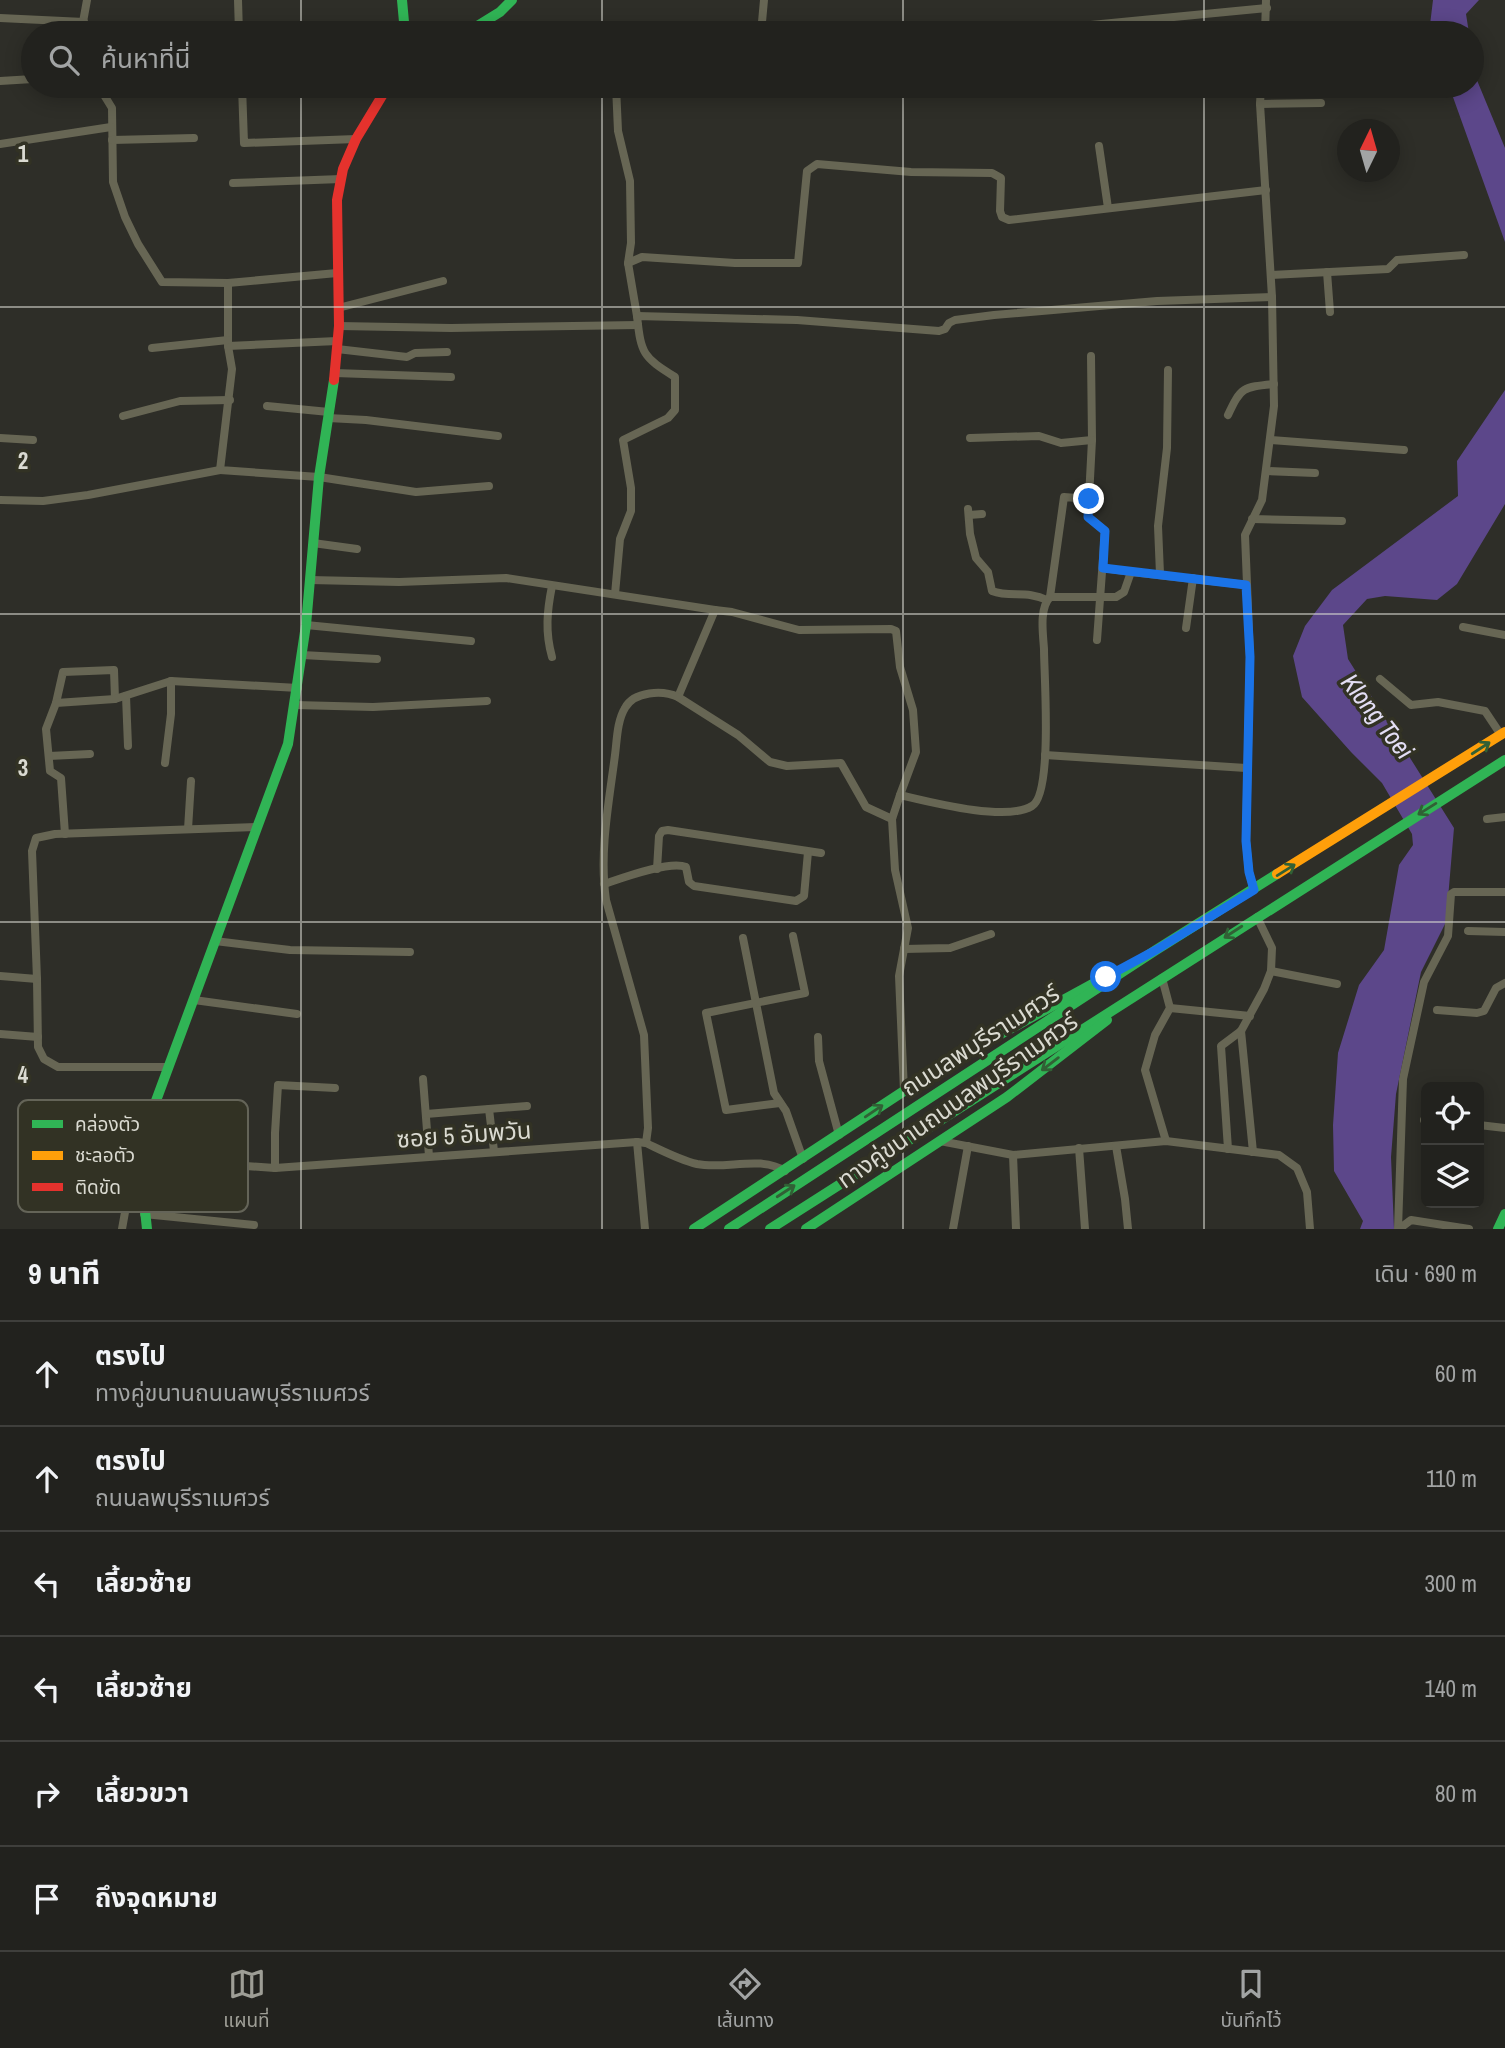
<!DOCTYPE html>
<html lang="th">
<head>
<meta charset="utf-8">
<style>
  body { margin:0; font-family:"Archivo Narrow","Noto Sans Thai",sans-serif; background:#2e2f2b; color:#f1f3f6 }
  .controls { position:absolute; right:21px; bottom:21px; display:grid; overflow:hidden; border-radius:10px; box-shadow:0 4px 18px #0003 }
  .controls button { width:63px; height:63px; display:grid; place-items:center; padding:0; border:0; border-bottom:2px solid #3f3f3c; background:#22221e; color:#f1f3f6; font:35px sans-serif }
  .compass { position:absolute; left:1337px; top:119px; width:63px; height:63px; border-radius:50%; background:#22221e; box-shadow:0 4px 18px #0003; rotate:5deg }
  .stop { position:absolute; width:21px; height:21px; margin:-16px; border:5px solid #1a73e8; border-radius:50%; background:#fff }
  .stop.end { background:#1a73e8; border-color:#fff; box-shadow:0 2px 7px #0008 }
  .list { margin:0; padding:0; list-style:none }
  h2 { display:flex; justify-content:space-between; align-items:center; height:91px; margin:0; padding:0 28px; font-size:30px }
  h2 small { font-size:23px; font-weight:400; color:#a2a4a4 }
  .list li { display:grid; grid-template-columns:46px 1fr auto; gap:21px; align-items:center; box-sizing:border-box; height:105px; padding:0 28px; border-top:2px solid #3f3f3c }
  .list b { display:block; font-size:26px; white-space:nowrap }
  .list p { margin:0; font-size:23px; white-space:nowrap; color:#a2a4a4 }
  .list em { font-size:23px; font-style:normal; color:#a2a4a4 }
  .icon { flex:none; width:38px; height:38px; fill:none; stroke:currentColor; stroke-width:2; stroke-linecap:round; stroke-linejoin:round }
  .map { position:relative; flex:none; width:1505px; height:1229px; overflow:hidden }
  .search { position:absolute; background:#22221e; box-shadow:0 4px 18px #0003; left:21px; right:21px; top:21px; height:77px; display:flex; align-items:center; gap:18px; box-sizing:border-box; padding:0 24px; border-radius:38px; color:#a2a4a4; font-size:26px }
  .sheet { height:721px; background:#22221e }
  nav { display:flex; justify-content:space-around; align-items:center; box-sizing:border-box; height:98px; border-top:2px solid #3f3f3c; background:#22221e; font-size:19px; color:#a2a4a4 }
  nav a { display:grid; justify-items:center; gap:4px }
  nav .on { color:#9e9e96 }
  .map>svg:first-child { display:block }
  .water { fill:#5c478a }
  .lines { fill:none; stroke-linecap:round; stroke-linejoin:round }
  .street { stroke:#676654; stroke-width:8 }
  .fast { stroke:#30b455; stroke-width:10 }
  .slow { stroke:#ff9f0a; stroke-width:10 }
  .jam { stroke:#e5322d; stroke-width:10 }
  .oneway { stroke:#316035 }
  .route { stroke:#1a73e8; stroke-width:9 }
  .grid { fill:none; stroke:#dadad1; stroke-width:2; stroke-opacity:0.55 }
  .labels { text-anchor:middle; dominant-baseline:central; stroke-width:7; stroke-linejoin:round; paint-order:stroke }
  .street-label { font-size:24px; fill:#dadad1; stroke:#323224 }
  .water-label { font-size:26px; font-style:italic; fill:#e3def4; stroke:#323224 }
  .key { fill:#323224; stroke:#646458; stroke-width:2 }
  .key-label { font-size:19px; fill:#dadad1 }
  .grid-label { font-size:23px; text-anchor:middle; font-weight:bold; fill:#dadad1; stroke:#323224; stroke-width:7; stroke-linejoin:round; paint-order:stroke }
</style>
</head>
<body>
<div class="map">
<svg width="1505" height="1229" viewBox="0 0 1505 1229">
  <rect width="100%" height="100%" fill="#2e2e28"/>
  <g class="water">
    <polygon points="1433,0 1479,0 1466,14 1469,33 1429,33"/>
    <polygon points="1472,55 1474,73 1505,148 1505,242 1449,86 1472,86"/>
    <polygon points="1505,390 1505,504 1457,584 1437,600 1385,596 1367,599 1343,625 1348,659 1454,828 1446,922 1421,972 1396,1094 1391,1157 1394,1229 1360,1229 1363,1221 1334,1171 1333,1125 1338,1053 1359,985 1384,950 1399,865 1413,845 1412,834 1382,783 1351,752 1302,697 1293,656 1305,626 1332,590 1458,496 1457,461"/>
  </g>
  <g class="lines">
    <g class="street">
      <polyline points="238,0 239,33"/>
      <polyline points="0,18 84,22"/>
      <polyline points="81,33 87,0"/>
      <polyline points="761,33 764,0"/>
      <polyline points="971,33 1039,30 1267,8"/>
      <polyline points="1265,33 1266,0"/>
      <polyline points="0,81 33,79"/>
      <polyline points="90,86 104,95 112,108 113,182 125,217 138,244 162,282 228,283 337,273"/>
      <polyline points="242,86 244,143 356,139"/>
      <polyline points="616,86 618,131 630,181 631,243 628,263"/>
      <polyline points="1260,104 1321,103"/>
      <polyline points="112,140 194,138"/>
      <polyline points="0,144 111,127"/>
      <polyline points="1099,146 1108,208"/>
      <polyline points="233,183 341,179"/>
      <polyline points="1327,272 1330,312"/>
      <polyline points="1271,275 1388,269 1397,260 1464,255"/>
      <polyline points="228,283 228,346 232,369 220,470 319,477 416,492 489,486"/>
      <polyline points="338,308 443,281"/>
      <polyline points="637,316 628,263 642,257 735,263 798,263 807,171 817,164 911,172 992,173 1001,178 1000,211 1002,217 1009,220 1266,190"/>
      <polyline points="339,326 451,328 638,325"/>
      <polyline points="228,346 337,341"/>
      <polyline points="152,348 228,340"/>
      <polyline points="337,349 407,357 415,353 447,352"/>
      <polyline points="1091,356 1092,440 1088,517 1105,531 1097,640"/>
      <polyline points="335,373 451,377"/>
      <polyline points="267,406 329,412"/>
      <path d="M1228,415C1241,387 1243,387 1274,384"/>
      <polyline points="123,416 180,401 230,400"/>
      <polyline points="328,418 366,420 498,436"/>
      <polyline points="0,438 33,440"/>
      <polyline points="970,438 1039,436 1061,443 1092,440"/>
      <polyline points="1271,440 1404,450"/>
      <polyline points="1267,471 1315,473"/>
      <polyline points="0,500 43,501 88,495 220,470"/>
      <path d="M968,509L970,534L976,558L988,572L992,591C1010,598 1027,590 1047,600"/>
      <polyline points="969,515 982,514"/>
      <polyline points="1252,519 1342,521"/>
      <polyline points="313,543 357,549"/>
      <polyline points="1103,568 1131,572"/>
      <polyline points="1160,574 1158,526 1167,448 1168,370"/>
      <polyline points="310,580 399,582 506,578 715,610 678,697 738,735 770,762 787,766 841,763 866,807 892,819"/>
      <path d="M552,586C547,611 545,632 552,657"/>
      <path d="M615,594L620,539L631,511V488L623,440L668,418L675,410V377C643,357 641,354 637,316L797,320L939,331L945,329L949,323L955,320L994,315L1157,301L1272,297"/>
      <polyline points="1050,597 1064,497 1089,499"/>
      <polyline points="715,610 732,612 799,630 891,629 896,631 900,667 913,710 916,752 900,795"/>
      <polyline points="306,625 471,641"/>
      <polyline points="1463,627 1505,635"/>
      <polyline points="1186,628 1193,578"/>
      <polyline points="302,655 377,659"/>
      <polyline points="1380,679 1411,705 1438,702 1485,711 1501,735"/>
      <polyline points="126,696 128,746"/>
      <polyline points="56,703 63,672 114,670 115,699"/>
      <polyline points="295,705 373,707 487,701"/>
      <polyline points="1045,755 1246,768"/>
      <polyline points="49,756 90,754"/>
      <polyline points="165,763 171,714 171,681"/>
      <polyline points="1487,819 1505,817"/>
      <polyline points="188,829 191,781"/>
      <polyline points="65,834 61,778 50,771 46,729 56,703 115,699 171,681 298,688"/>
      <polyline points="657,869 659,836 662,831 668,830 821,853"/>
      <path d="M604,884C622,878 670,860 686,867L689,882L694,886L796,901L804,896L808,852"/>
      <polyline points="1254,890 1249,872 1246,841 1250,657 1245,535 1262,500 1274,406 1272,297 1260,104 1261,86"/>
      <polyline points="1468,931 1505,932"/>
      <polyline points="743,938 774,1093 786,1111 803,1159"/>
      <polyline points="215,941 290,950 410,952"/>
      <polyline points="904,949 950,948 991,934"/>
      <polyline points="1271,971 1337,984"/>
      <polyline points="0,976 37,979 38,1047 44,1059 58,1067 169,1067"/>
      <polyline points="1162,978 1170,1008 1155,1035 1145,1070 1166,1141"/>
      <polyline points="37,979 32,851 36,838 55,834 257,827"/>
      <polyline points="194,1000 297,1014"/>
      <polyline points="1170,1008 1250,1016"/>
      <polyline points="1437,1010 1477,1013 1484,1011 1496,988 1505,983"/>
      <polyline points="1241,1031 1253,1152"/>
      <polyline points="0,1034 38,1037"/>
      <polyline points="818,1037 819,1061 839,1135"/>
      <polyline points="423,1079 429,1156"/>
      <path d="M904,1091L899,976L908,928L895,870L892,819L900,795C930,802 1006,822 1032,806C1053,794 1044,675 1044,649C1043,633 1039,609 1050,597H1116L1124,592L1131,572L1246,585"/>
      <polyline points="780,1103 726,1110 706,1013 805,993 793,936"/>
      <polyline points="489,1109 494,1151"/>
      <polyline points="426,1114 527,1106"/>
      <polyline points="1424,1120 1426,1120"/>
      <polyline points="1479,1125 1505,1128"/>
      <polyline points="940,1141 1013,1155 1166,1141 1279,1155 1297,1168 1307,1192 1310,1229"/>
      <polyline points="637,1142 645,1229"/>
      <path d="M646,1143L648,1128L644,1035L606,900C599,852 609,802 615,755C617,740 617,721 625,708C634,691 663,690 678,697"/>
      <polyline points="1116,1146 1125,1199 1128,1229"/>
      <polyline points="1079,1148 1085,1229"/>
      <polyline points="1228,1149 1221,1046 1241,1031 1264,989 1271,971 1272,948 1257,917"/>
      <path d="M141,1154L191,1162L275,1168L637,1142L646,1143C663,1151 680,1160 697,1164C726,1170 760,1155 785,1171"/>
      <polyline points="1013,1155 1016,1229"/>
      <polyline points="275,1168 275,1133 278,1085 335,1088"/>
      <polyline points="144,1214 254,1225"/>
      <polyline points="122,1229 127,1201"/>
      <polyline points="953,1229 968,1146"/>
      <polyline points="1398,1229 1403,1079 1424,982 1448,936 1451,894 1454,892 1505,892"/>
      <polyline points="1399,1229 1411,1220 1469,1229"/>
    </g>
    <g class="fast">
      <polyline points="402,0 405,33"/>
      <polyline points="466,33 500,12 512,0"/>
      <polyline points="147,1229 141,1173 150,1117 288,744 306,625 319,477 334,380"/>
      <polyline points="694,1229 904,1091 977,1047 1100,980"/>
      <polyline points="729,1229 1156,950 1277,874"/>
      <polyline points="770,1229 1505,760"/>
      <polyline points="806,1229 1007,1097 1107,1020"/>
      <polyline points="1498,1229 1505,1214"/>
    </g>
    <polyline class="slow" points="1277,874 1505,732"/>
    <polyline class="jam" points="334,380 339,326 337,200 343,169 356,139 388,86"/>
  </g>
  <defs><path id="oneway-shaft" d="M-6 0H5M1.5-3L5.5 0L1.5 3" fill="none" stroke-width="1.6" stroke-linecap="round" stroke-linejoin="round" transform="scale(1.75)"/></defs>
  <g class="oneway">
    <use href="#oneway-shaft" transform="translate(1481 748) rotate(-33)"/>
    <use href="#oneway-shaft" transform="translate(1427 809) rotate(148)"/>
    <use href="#oneway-shaft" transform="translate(1286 870) rotate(-32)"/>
    <use href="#oneway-shaft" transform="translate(1233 932) rotate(147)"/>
    <use href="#oneway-shaft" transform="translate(1050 1064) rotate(143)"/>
    <use href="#oneway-shaft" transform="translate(874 1111) rotate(-34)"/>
    <use href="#oneway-shaft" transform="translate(786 1191) rotate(-33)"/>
  </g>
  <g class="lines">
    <polyline class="route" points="1089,499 1088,517 1105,531 1103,568 1246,585 1250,657 1246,841 1249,872 1254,890 1156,950 1106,977"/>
  </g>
  <path class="grid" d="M301,0V33M602,0V33M903,0V33M1204,0V33M301,86V1229M602,86V1229M903,86V1229M1204,86V1229M0,307H1505M0,614H1505M0,922H1505"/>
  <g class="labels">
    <g class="street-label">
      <text transform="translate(980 1040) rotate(-33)">ถนนลพบุรีราเมศวร์</text>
      <text transform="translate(957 1100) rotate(-35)">ทางคู่ขนานถนนลพบุรีราเมศวร์</text>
      <text transform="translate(464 1134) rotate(-4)">ซอย 5 อัมพวัน</text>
    </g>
    <g class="water-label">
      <text transform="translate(1378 716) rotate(52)">Klong Toei</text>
    </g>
  </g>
  <rect x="18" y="1100" width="230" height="112" rx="10" class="key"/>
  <rect x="32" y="1120" width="31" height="8" fill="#30b455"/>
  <rect x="32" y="1151" width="31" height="9" fill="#ff9f0a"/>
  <rect x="32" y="1183" width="31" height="8" fill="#e5322d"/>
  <g class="key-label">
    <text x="75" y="1131">คล่องตัว</text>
    <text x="75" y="1162">ชะลอตัว</text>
    <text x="75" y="1194">ติดขัด</text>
  </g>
  <g class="grid-label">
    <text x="23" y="162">1</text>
    <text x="23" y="469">2</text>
    <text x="23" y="776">3</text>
    <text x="23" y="1083">4</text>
  </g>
</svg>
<div class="controls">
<button><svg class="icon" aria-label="locate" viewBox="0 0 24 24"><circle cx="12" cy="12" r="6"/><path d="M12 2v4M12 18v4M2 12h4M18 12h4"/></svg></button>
<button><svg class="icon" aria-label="layers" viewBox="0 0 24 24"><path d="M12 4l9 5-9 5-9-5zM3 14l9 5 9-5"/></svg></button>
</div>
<svg class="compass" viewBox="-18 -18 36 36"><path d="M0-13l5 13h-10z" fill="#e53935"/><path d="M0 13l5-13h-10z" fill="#a2a4a4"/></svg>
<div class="stop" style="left:1106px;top:977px"></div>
<div class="stop end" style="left:1089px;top:499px"></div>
<div class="search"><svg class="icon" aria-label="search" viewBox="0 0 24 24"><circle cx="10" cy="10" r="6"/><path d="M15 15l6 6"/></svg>ค้นหาที่นี่</div>
</div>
<section class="sheet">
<h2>9 นาที<small>เดิน · 690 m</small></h2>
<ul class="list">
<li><svg class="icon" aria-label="ahead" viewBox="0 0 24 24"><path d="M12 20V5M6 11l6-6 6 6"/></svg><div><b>ตรงไป</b><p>ทางคู่ขนานถนนลพบุรีราเมศวร์</p></div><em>60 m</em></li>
<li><svg class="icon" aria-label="ahead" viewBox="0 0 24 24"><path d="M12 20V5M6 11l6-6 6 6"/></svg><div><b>ตรงไป</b><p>ถนนลพบุรีราเมศวร์</p></div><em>110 m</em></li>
<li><svg class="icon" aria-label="left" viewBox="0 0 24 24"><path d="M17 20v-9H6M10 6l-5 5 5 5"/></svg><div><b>เลี้ยวซ้าย</b></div><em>300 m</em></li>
<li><svg class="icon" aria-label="left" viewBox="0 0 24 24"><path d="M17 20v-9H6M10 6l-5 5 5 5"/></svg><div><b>เลี้ยวซ้าย</b></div><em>140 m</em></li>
<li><svg class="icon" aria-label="right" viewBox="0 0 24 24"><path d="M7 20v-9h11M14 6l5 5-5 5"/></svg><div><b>เลี้ยวขวา</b></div><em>80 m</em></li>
<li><svg class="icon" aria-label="arrive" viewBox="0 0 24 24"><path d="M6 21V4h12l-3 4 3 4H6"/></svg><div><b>ถึงจุดหมาย</b></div></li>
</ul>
</section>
<nav>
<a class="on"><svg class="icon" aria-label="map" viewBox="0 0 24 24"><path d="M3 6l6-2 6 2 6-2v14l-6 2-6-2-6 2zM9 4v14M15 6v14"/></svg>แผนที่</a>
<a><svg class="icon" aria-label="directions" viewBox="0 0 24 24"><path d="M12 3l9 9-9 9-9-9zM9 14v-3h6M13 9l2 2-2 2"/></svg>เส้นทาง</a>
<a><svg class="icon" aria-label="saved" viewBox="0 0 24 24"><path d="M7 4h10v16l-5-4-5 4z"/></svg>บันทึกไว้</a>
</nav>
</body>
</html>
